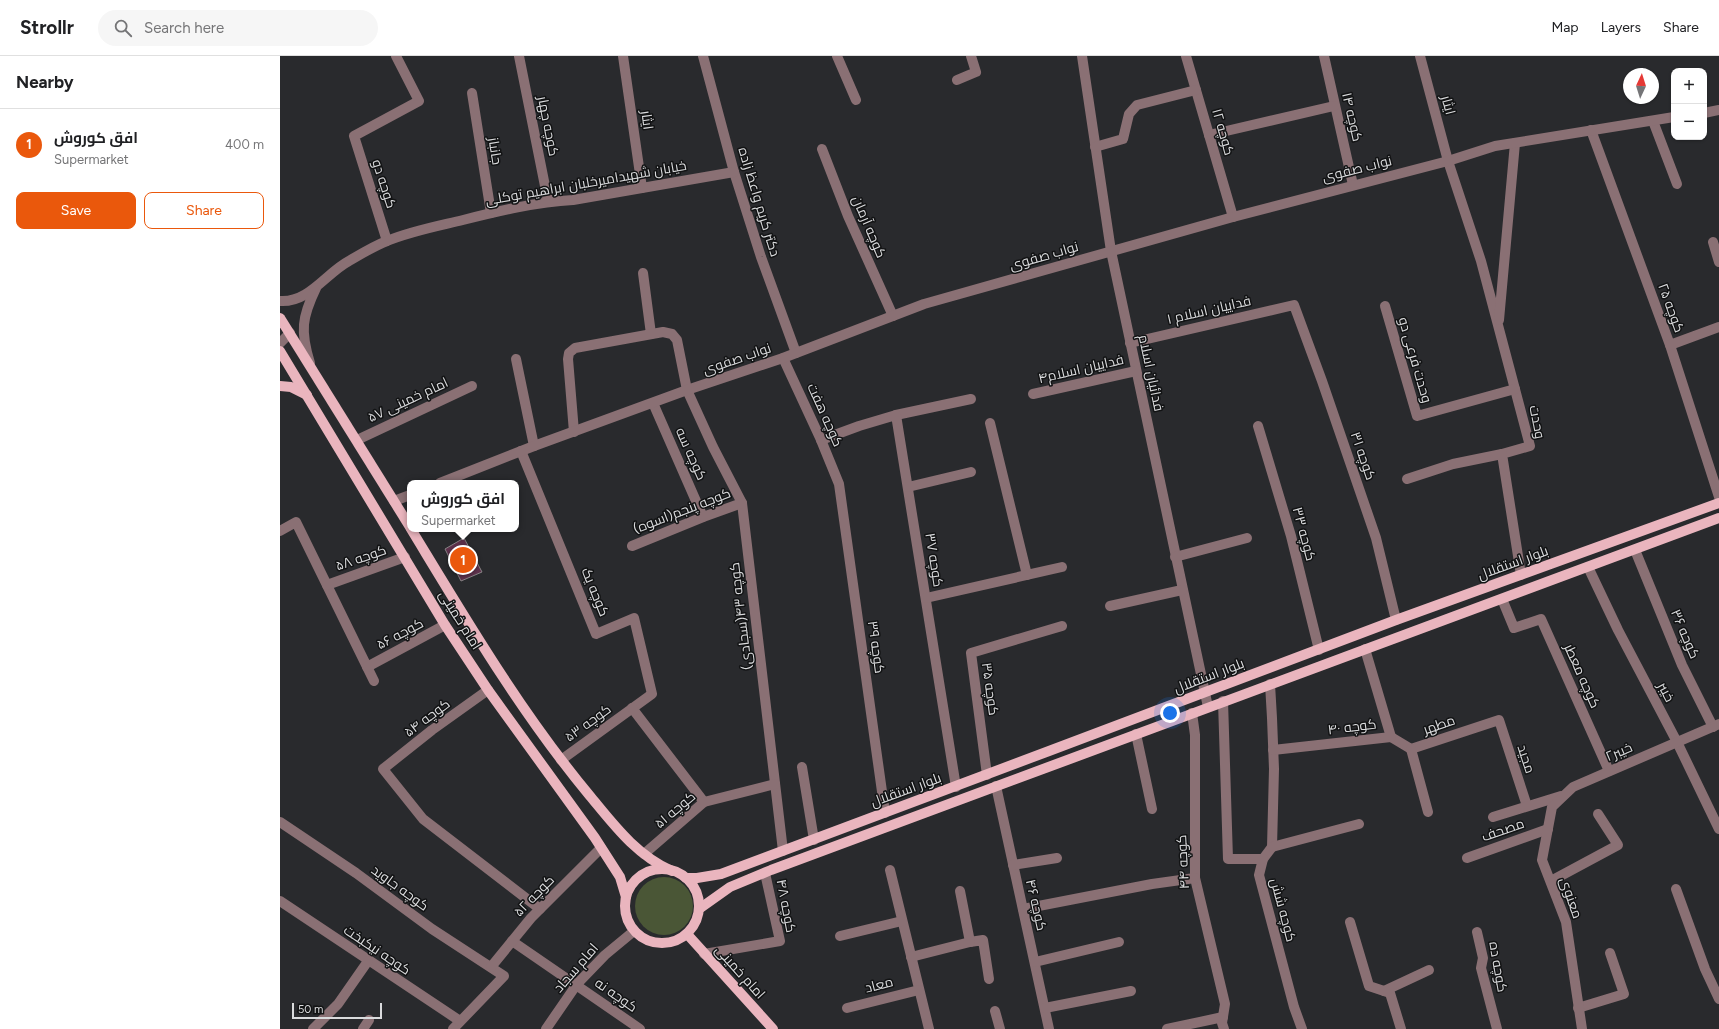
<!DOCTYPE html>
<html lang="en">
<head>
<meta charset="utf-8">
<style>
  body { margin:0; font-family:Figtree,Cairo,sans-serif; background:#f6f6f6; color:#202124 }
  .controls { position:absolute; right:12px; top:12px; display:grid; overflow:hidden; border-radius:8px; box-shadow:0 1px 3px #0004 }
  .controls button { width:36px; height:36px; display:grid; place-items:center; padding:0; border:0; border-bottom:1px solid #e0e0e0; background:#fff; color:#202124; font:20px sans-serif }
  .compass { position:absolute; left:1343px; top:12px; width:36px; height:36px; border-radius:50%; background:#fff; box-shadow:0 1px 3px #0004; rotate:4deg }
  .scale { position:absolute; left:12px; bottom:10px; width:90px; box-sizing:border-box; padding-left:4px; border:2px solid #dadbdd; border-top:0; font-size:11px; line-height:14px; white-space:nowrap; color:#dadbdd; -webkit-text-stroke:3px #121314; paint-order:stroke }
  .you { position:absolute; left:890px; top:657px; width:14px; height:14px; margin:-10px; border:3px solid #fff; border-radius:50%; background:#1a73e8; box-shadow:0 0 0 6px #1a73e833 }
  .badge { display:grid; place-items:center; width:26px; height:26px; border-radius:50%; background:#ea580c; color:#fff; font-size:13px; font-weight:700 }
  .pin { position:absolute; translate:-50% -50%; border:2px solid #fff; box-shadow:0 1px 4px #0006 }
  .popup { position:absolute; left:127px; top:424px; width:112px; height:52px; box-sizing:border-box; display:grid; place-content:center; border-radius:8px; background:#fff; filter:drop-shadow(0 1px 3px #0005); font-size:13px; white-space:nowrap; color:#757577 }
  .popup b { font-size:15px; color:#202124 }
  .popup::after { content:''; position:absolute; left:50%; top:100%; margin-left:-8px; border:8px solid transparent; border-top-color:#fff }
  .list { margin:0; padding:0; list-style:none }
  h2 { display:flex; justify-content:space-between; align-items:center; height:52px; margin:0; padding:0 16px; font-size:17px }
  h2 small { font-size:13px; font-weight:400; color:#757577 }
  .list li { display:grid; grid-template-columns:26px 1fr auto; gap:12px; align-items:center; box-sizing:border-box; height:72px; padding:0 16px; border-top:1px solid #e0e0e0 }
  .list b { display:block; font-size:15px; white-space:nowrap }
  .list p { margin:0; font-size:13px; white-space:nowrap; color:#757577 }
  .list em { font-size:13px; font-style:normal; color:#757577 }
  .actions { display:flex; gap:8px; padding:12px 16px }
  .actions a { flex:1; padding:9px 0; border:1px solid #ea580c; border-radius:8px; text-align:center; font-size:14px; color:#ea580c }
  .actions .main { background:#ea580c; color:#fff }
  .icon { flex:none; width:22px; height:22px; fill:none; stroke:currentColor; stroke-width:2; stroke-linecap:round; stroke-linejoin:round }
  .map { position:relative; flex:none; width:1439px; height:973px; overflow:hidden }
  header { display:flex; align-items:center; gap:24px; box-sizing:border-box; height:56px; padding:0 20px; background:#fff; border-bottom:1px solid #e0e0e0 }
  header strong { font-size:19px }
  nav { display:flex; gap:22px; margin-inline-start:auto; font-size:14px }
  .search { width:280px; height:36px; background:#f6f6f6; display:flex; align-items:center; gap:10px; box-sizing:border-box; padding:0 14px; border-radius:22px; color:#757577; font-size:15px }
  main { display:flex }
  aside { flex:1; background:#fff }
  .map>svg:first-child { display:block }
  .green { fill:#4a5636 }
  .building { fill:#5f324d; stroke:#878385 }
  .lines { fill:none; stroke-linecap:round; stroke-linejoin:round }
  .minor { stroke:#8a7074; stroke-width:10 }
  .major { stroke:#eab5be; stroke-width:10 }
  .labels { text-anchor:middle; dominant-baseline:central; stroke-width:3; stroke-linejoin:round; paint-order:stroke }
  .street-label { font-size:14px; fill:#dadbdd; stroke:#121314 }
</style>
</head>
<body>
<header>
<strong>Strollr</strong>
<div class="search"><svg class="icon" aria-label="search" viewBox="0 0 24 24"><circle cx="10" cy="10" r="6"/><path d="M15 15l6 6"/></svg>Search here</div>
<nav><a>Map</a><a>Layers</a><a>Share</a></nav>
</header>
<main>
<aside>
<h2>Nearby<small></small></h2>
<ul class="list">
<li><span class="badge">1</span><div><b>افق کوروش</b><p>Supermarket</p></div><em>400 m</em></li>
</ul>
<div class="actions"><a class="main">Save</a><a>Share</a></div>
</aside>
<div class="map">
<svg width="1439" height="973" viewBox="0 0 1439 973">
  <rect width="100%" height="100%" fill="#292a2d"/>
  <circle class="green" cx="384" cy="850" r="29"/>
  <polygon class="building" points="184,482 202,516 181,525 165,493"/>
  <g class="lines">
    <g class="minor">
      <polyline points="239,0 268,145"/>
      <polyline points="343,0 362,132"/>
      <polyline points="423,0 454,116 481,201 516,297"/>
      <polyline points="557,0 576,44"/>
      <polyline points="802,0 831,195 928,651"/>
      <polyline points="906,0 953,161"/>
      <polyline points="1044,0 1073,129"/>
      <polyline points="1140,0 1168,105 1201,205 1250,390 1222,398 1241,519"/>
      <polyline points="677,24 696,16 691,0"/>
      <polyline points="192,37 211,157"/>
      <polyline points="1424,57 1439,54"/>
      <polyline points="1373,65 1397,128"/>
      <polyline points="1311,74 1390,289 1439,441"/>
      <polyline points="929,79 1054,50"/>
      <polyline points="815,91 843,83 849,58 857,49 916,34"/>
      <polyline points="542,93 568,160 613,260"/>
      <polyline points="107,185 74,80 139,45 116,0"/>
      <polyline points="1433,186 1439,206"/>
      <polyline points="363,217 371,278"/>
      <path d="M0,245C29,247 46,217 69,205C81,198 94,190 107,185C131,175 158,170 183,164C219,155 256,146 293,144L454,116"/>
      <polyline points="1105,250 1137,360 1235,333"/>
      <polyline points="1219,264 1235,87"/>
      <polyline points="0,287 10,277"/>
      <polyline points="850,287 1014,249 1042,325 1096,482 1116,564"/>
      <polyline points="1390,289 1439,271"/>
      <polyline points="503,302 541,384 559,428 605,757"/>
      <polyline points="236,303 254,390"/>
      <path d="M30,307C20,275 22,261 36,232"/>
      <polyline points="753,338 856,315"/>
      <polyline points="373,347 423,461"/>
      <polyline points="616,359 691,343"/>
      <polyline points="710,367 747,519"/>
      <polyline points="978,370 1011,480 1039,594"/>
      <polyline points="294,376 288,303 289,297 295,292 383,276 392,278 397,284 407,334 433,391 462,447 503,795"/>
      <polyline points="77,384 192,330"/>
      <polyline points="541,384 579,370 616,359 676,731"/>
      <polyline points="241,395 316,578 354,562 372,638 281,704"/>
      <polyline points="1127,423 1173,408 1222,398"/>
      <polyline points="160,427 254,390 407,334 503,302 644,248 953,161 1168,105 1215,90 1394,61"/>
      <polyline points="628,431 691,416"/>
      <polyline points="114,445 130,439"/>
      <polyline points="0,475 16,466 94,625"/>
      <polyline points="352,490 423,461 462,447"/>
      <polyline points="1355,494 1402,609 1433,671"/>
      <polyline points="895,501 967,482"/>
      <polyline points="1308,511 1338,574 1397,686 1439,773"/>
      <polyline points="47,529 125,501"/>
      <polyline points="646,542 782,511"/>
      <polyline points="1222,543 1234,572 1261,563 1329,715"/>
      <polyline points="830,550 902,534"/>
      <polyline points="87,611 165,569"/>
      <polyline points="990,628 992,662 994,713 992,791 983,803 979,819 1014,951 1022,973"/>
      <polyline points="208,634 152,674 103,713 143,763 260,853"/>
      <polyline points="943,645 948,803 983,803"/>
      <polyline points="352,652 424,746"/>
      <polyline points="912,657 915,679 915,822 945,948 942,967 944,973"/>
      <polyline points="856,678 872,753"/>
      <polyline points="1111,681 1131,693 1219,664 1247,750"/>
      <polyline points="1131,693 1148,756"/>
      <polyline points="993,694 1111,681 1085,593"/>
      <polyline points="522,711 534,784"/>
      <polyline points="707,719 691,597 782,570"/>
      <polyline points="716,730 769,973"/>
      <polyline points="1213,761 1281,740"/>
      <polyline points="0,766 76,817 152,873 224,920 173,973"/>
      <polyline points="992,791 1079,768"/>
      <polyline points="364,798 424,746 495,728"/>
      <polyline points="1187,802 1268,773"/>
      <polyline points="733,809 777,802"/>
      <polyline points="610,814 649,973"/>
      <polyline points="1271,825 1338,789 1318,758"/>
      <polyline points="1396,833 1425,913 1439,943"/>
      <polyline points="0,845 180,965"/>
      <polyline points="743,853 872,828 915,822"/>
      <polyline points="1070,866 1089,930 1110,937 1121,973"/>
      <polyline points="1197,876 1203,902 1201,912 1217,973"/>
      <polyline points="560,880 622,865"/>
      <polyline points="232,885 360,973"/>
      <polyline points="690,886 703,884 709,923"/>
      <polyline points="424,898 500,885 485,817"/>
      <polyline points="631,901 690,886 680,835"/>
      <polyline points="755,906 839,886"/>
      <polyline points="211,911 251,862 321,792"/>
      <polyline points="1104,935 1149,914"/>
      <polyline points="567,952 639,934"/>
      <polyline points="765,952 851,935"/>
      <polyline points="1298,952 1344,938 1330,897"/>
      <polyline points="715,955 720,973"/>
      <polyline points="33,973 58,948 88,905"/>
      <polyline points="83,973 89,964"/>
      <polyline points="266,973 297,928 325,899 354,875"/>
      <polyline points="887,973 943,961"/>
      <polyline points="1302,973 1286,866 1262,804 1272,751 1293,731 1439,668"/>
    </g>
    <g class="major">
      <polyline points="0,262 130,471"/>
      <polyline points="0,295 165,569 208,634 315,782 340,821 346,841"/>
      <polyline points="0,330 11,331 27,339"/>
      <path d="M131,473C187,565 241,657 310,740C334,769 356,799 392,815"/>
      <circle cx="382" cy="850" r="37"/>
      <polyline points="406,822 417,822 441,818 769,695 1116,564 1439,447"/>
      <polyline points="419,853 450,831 491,814 1439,462"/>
      <polyline points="407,878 493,973"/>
    </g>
  </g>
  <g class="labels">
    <g class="street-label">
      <text transform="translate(1168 49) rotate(75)">ایثار</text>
      <text transform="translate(1072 61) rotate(77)">کوچه ۱۴</text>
      <text transform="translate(367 64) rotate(82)">ایثار</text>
      <text transform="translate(268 70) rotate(79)">کوچه چهار</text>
      <text transform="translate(943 76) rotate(74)">کوچه ۱۲</text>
      <text transform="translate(215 95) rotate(81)">جانباز</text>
      <text transform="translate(1077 113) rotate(-14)">نواب صفوی</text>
      <text transform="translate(306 127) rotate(-10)">خیابان شهیدامیرخلبان ابراهیم توکلی</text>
      <text transform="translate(104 128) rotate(72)">کوچه دو</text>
      <text transform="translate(479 146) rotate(73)">دکتر کریم واعظ زاده</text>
      <text transform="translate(589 171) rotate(67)">کوچه آرمان</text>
      <text transform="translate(764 200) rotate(-16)">نواب صفوی</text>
      <text transform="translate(1391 252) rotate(70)">کوچه ۲۵</text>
      <text transform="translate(929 254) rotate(-13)">فداییان اسلام ۱</text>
      <text transform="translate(457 303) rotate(-19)">نواب صفوی</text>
      <text transform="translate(1135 304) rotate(74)">وحدت فرعی دو</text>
      <text transform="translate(801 313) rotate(-13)">فداییان اسلام۴</text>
      <text transform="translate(871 317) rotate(78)">فدائیان اسلام</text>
      <text transform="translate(128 344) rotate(-25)">امام خمینی ۵۷</text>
      <text transform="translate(545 359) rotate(66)">کوچه هفت</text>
      <text transform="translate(1257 366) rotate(79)">وحدت</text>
      <text transform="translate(411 398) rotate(66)">کوچه سه</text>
      <text transform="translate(1083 400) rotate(71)">کوچه ۳۱</text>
      <text transform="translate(402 455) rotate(-21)">کوچه پنجم(اسوه)</text>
      <text transform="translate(1024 478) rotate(75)">کوچه ۳۳</text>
      <text transform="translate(81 502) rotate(-19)">کوچه ۵۸</text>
      <text transform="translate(654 504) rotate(81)">کوچه ۳۷</text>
      <text transform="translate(1233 507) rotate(-20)">بلوار استقلال</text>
      <text transform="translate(315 536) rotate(68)">کوچه یک</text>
      <text transform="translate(461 560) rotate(-97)">کوچه ۴۳(سجادی)</text>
      <text transform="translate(180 564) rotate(58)">امام خمینی</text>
      <text transform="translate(120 578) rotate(-28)">کوچه ۵۶</text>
      <text transform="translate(1405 578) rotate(67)">کوچه ۳۶</text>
      <text transform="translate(596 591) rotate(82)">کوچه ۳۹</text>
      <text transform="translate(929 620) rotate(-21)">بلوار استقلال</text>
      <text transform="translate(1302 620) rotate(66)">کوچه معطر</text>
      <text transform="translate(710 633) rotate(82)">کوچه ۳۵</text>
      <text transform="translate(1386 636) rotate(62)">خیبر</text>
      <text transform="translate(147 662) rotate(-37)">کوچه ۵۴</text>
      <text transform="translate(308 667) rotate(-36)">کوچه ۵۳</text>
      <text transform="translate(1159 669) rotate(-19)">مطهر</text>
      <text transform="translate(1072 671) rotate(-7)">کوچه ۴۰</text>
      <text transform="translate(1339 696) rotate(-23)">خیبر۲</text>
      <text transform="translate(1246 703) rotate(72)">مجید</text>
      <text transform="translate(626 734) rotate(-20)">بلوار استقلال</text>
      <text transform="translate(395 754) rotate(-40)">کوچه ۵۱</text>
      <text transform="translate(1223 774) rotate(-19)">مصحف</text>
      <text transform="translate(903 806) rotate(-93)">کوچه ۴۴</text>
      <text transform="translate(120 832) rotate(36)">کوچه جاوید</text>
      <text transform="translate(254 840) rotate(-46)">کوچه ۵۲</text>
      <text transform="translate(1291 842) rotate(71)">معنوی</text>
      <text transform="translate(756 849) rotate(77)">کوچه ۴۶</text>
      <text transform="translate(506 850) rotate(79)">کوچه ۴۸</text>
      <text transform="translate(1003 854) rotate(75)">کوچه شش</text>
      <text transform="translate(97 894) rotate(34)">کوچه نیکبخت</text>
      <text transform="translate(1218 911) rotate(80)">کوچه ده</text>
      <text transform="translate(296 912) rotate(-49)">امام سجاد</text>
      <text transform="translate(460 916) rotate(48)">امام خمینی</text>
      <text transform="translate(599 929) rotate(-14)">معاد</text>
      <text transform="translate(336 939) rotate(35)">کوچه نه</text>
    </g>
  </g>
</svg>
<div class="controls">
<button>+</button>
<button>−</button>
</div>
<svg class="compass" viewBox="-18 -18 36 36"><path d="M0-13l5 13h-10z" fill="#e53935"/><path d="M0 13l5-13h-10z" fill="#757577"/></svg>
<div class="scale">50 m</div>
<div class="you"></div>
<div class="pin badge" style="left:183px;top:504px">1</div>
<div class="popup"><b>افق کوروش</b>Supermarket</div>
</div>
</main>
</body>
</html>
